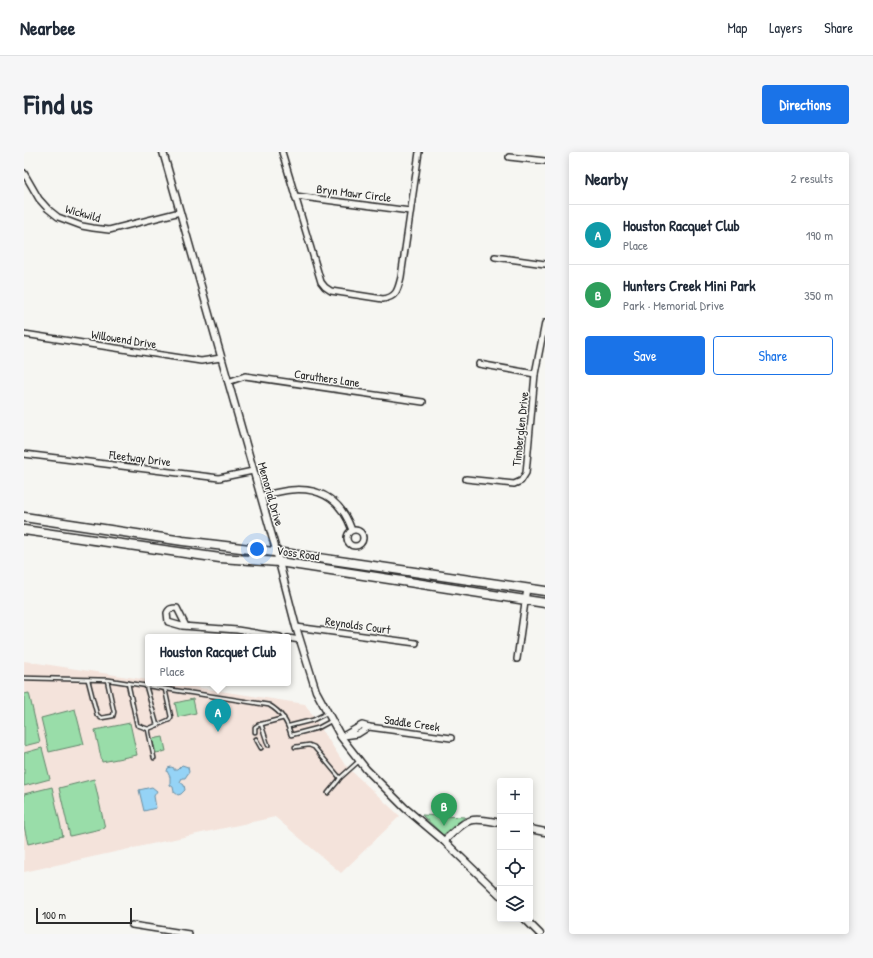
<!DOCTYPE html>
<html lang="en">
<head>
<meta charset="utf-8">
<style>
  body { margin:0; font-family:"Patrick Hand",sans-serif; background:#f6f6f7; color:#1f2937 }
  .controls { position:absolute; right:12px; bottom:12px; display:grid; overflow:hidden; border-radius:4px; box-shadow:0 2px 10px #0003 }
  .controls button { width:36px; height:36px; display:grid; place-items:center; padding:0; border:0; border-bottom:1px solid #e0e1e3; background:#fff; color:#1f2937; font:20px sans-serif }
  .scale { position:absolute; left:12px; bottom:10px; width:96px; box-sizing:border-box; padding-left:4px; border:2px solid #2b2b2b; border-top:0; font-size:11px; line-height:14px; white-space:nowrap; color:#2b2b2b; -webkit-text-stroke:3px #f6f6f2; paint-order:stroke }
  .you { position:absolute; left:233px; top:397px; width:14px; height:14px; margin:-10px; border:3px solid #fff; border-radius:50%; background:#1a73e8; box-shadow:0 0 0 6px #1a73e833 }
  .badge { display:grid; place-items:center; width:26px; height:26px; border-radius:50%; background:#1a73e8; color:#fff; font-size:13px; font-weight:700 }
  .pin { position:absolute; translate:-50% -33px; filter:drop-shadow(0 1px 2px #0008) }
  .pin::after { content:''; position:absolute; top:21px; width:14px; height:12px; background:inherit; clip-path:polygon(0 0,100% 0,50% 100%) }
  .popup { position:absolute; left:121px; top:482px; width:146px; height:52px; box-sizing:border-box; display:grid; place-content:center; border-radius:4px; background:#fff; filter:drop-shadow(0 1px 3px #0005); font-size:13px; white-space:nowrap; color:#747a83 }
  .popup b { font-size:15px; color:#1f2937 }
  .popup::after { content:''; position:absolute; left:50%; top:100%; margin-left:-8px; border:8px solid transparent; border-top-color:#fff }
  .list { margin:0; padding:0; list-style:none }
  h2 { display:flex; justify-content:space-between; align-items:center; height:52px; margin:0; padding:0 16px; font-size:17px }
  h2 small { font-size:13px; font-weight:400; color:#747a83 }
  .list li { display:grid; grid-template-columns:26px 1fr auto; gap:12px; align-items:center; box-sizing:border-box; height:60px; padding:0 16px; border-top:1px solid #e0e1e3 }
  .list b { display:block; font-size:15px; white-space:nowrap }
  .list p { margin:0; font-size:13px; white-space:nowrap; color:#747a83 }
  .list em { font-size:13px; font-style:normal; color:#747a83 }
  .actions { display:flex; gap:8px; padding:12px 16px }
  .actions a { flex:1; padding:9px 0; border:1px solid #1a73e8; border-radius:4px; text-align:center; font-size:14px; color:#1a73e8 }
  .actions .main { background:#1a73e8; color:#fff }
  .icon { flex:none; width:22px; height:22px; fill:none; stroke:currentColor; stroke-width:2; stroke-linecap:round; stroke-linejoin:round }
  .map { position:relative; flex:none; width:521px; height:782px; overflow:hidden; border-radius:4px }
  header { display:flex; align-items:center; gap:24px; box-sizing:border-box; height:56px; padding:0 20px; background:#fff; border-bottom:1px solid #e0e1e3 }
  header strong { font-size:19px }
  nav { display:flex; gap:22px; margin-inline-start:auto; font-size:14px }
  .intro { display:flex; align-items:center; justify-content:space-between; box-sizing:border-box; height:96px; padding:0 24px }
  h1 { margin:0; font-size:28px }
  .button { padding:10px 18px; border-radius:4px; background:#1a73e8; color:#fff; font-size:14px; font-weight:700 }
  main { display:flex; gap:24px; padding:0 24px }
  aside { flex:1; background:#fff; border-radius:4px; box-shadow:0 2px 10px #0003 }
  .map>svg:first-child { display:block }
  .built { fill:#f4e3db }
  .green { fill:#99dda9; stroke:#62846a }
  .water { fill:#95d3f6; stroke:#6b90a5 }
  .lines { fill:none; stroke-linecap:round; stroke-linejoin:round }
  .service-casing { stroke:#2b2b2b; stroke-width:5.5 }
  .minor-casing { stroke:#2b2b2b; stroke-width:8 }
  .tertiary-casing { stroke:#2b2b2b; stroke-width:9 }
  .primary-casing { stroke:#2b2b2b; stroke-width:11 }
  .service { stroke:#f6f6f2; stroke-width:2.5 }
  .minor { stroke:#f6f6f2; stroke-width:5 }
  .tertiary { stroke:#f6f6f2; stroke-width:6 }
  .primary { stroke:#f6f6f2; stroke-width:8 }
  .labels { text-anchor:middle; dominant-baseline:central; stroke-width:3; stroke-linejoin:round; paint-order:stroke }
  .street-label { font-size:12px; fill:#2b2b2b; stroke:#f6f6f2 }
</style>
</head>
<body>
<header>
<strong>Nearbee</strong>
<nav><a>Map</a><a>Layers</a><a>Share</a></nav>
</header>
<div class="intro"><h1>Find us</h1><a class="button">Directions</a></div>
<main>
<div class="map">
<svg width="521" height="782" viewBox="0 0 521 782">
  <rect width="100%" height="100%" fill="#f6f6f2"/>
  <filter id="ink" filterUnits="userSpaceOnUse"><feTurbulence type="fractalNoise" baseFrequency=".025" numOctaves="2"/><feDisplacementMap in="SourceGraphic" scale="8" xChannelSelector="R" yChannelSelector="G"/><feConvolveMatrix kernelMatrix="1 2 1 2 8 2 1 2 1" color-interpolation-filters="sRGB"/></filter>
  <g filter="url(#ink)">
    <polygon class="built" points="0,509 124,528 124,531 143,531 281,552 321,613 376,664 317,721 251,665 0,720"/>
    <g class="green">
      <polygon points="5,541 16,590 0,594 0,542"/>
      <polygon points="169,547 172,561 154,565 151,551"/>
      <polygon points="51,557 60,592 25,600 17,566"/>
      <polygon points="106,571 113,603 78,610 71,578"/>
      <polygon points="139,585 142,599 132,601 128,587"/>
      <polygon points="18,596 26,627 0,634 0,601"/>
      <polygon points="70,627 81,676 46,684 35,636"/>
      <polygon points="28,635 39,684 4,692 0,674 0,642"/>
      <polygon points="398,663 441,665 419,683"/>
    </g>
    <g class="water">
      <polygon points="158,613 164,615 165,620 161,626 158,626 156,630 160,633 161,638 157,642 154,643 150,640 149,635 146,633 146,625 143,619 144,616 147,615 150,616 150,618 153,618"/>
      <polygon points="128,635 133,639 130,644 132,656 120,659 115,638"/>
    </g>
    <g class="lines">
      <g class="service-casing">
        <g id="service">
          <path d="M0,526L85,528L245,553C257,560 263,569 267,583L294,576L307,569"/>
          <polyline points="64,528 73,563 77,566 89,564 90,560 83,528"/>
          <polyline points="104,531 113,573 124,577 145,568 147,565 141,537"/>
          <polyline points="122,534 133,573"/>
          <polyline points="237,572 244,593"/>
          <polyline points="265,574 289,568 303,561"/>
          <polyline points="124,577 130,606"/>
          <polyline points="231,580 231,575 234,573 260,566"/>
          <polyline points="232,587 237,596"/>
          <polyline points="271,595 285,593 290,595 316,626"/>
          <polyline points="304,641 314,629 316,626 335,609"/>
        </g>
      </g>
      <g class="minor-casing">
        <g id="minor">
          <path d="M258,0L297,130L301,135L307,139L359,147C373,145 374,137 377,125L395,0"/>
          <polyline points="485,5 521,9"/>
          <polyline points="0,21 15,47 24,57 34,65 58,74 69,76 85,78 156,60"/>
          <polyline points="271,44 386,59"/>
          <polyline points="471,105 521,112"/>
          <polyline points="0,182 177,209 197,206"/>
          <polyline points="455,212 511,222"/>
          <polyline points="204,230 221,224 399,250"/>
          <polyline points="0,302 195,326 229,319"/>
          <polyline points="442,327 490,332 497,329 502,321 511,222 521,171"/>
          <path d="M237,344C246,342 257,339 267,338C298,335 318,350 328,378"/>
          <circle cx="331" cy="386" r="8"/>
          <path d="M162,474L153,456C148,456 145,456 143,461L144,470L158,474L213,478L256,485"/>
          <polyline points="272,475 392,491"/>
          <polyline points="264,486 276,488"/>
          <polyline points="493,507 503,436"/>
          <polyline points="320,584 334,582 345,575"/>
          <polyline points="317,585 338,573 345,575 427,586"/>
          <polyline points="108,773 165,782"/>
        </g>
      </g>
      <g class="tertiary-casing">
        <g id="tertiary">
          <polyline points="139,0 250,391 272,475 292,539 317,585 342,617 381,656 420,689 476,743"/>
          <polyline points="506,677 521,680"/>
          <path d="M420,689C444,667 443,664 476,671"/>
          <polyline points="501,767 516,782"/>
        </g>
      </g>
      <g class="primary-casing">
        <g id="primary">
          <polyline points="0,365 159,389 267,402 521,439"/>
          <polyline points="0,378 196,406 255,410 521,451"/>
        </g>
      </g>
      <use href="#service" class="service"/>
      <use href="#minor" class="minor"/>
      <use href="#tertiary" class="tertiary"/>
      <use href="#primary" class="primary"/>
    </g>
  </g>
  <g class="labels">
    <g class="street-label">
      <text transform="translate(330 41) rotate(7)">Bryn Mawr Circle</text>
      <text transform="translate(59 61) rotate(16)">Wickwild</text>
      <text transform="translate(100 187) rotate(9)">Willowend Drive</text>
      <text transform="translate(303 226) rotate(8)">Caruthers Lane</text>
      <text transform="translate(496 277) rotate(-84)">Timberglen Drive</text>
      <text transform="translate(116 306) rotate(7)">Fleetway Drive</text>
      <text transform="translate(247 342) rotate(74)">Memorial Drive</text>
      <text transform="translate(274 401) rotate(8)">Voss Road</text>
      <text transform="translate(334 473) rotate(8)">Reynolds Court</text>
      <text transform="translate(388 571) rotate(8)">Saddle Creek</text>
    </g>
  </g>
</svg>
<div class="controls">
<button>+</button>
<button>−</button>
<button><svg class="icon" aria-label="locate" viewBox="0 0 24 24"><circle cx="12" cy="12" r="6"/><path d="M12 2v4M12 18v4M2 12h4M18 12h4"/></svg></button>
<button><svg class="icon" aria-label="layers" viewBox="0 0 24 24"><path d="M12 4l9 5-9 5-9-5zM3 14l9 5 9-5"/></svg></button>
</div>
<div class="scale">100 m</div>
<div class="you"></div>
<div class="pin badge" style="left:194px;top:580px;background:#0f9aa8">A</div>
<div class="popup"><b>Houston Racquet Club</b>Place</div>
<div class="pin badge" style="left:420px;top:674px;background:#2e9e5b">B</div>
</div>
<aside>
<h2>Nearby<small>2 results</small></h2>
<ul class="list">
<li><span class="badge" style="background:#0f9aa8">A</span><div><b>Houston Racquet Club</b><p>Place</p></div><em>190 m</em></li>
<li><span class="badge" style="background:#2e9e5b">B</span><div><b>Hunters Creek Mini Park</b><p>Park · Memorial Drive</p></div><em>350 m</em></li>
</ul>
<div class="actions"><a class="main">Save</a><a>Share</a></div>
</aside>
</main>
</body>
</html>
